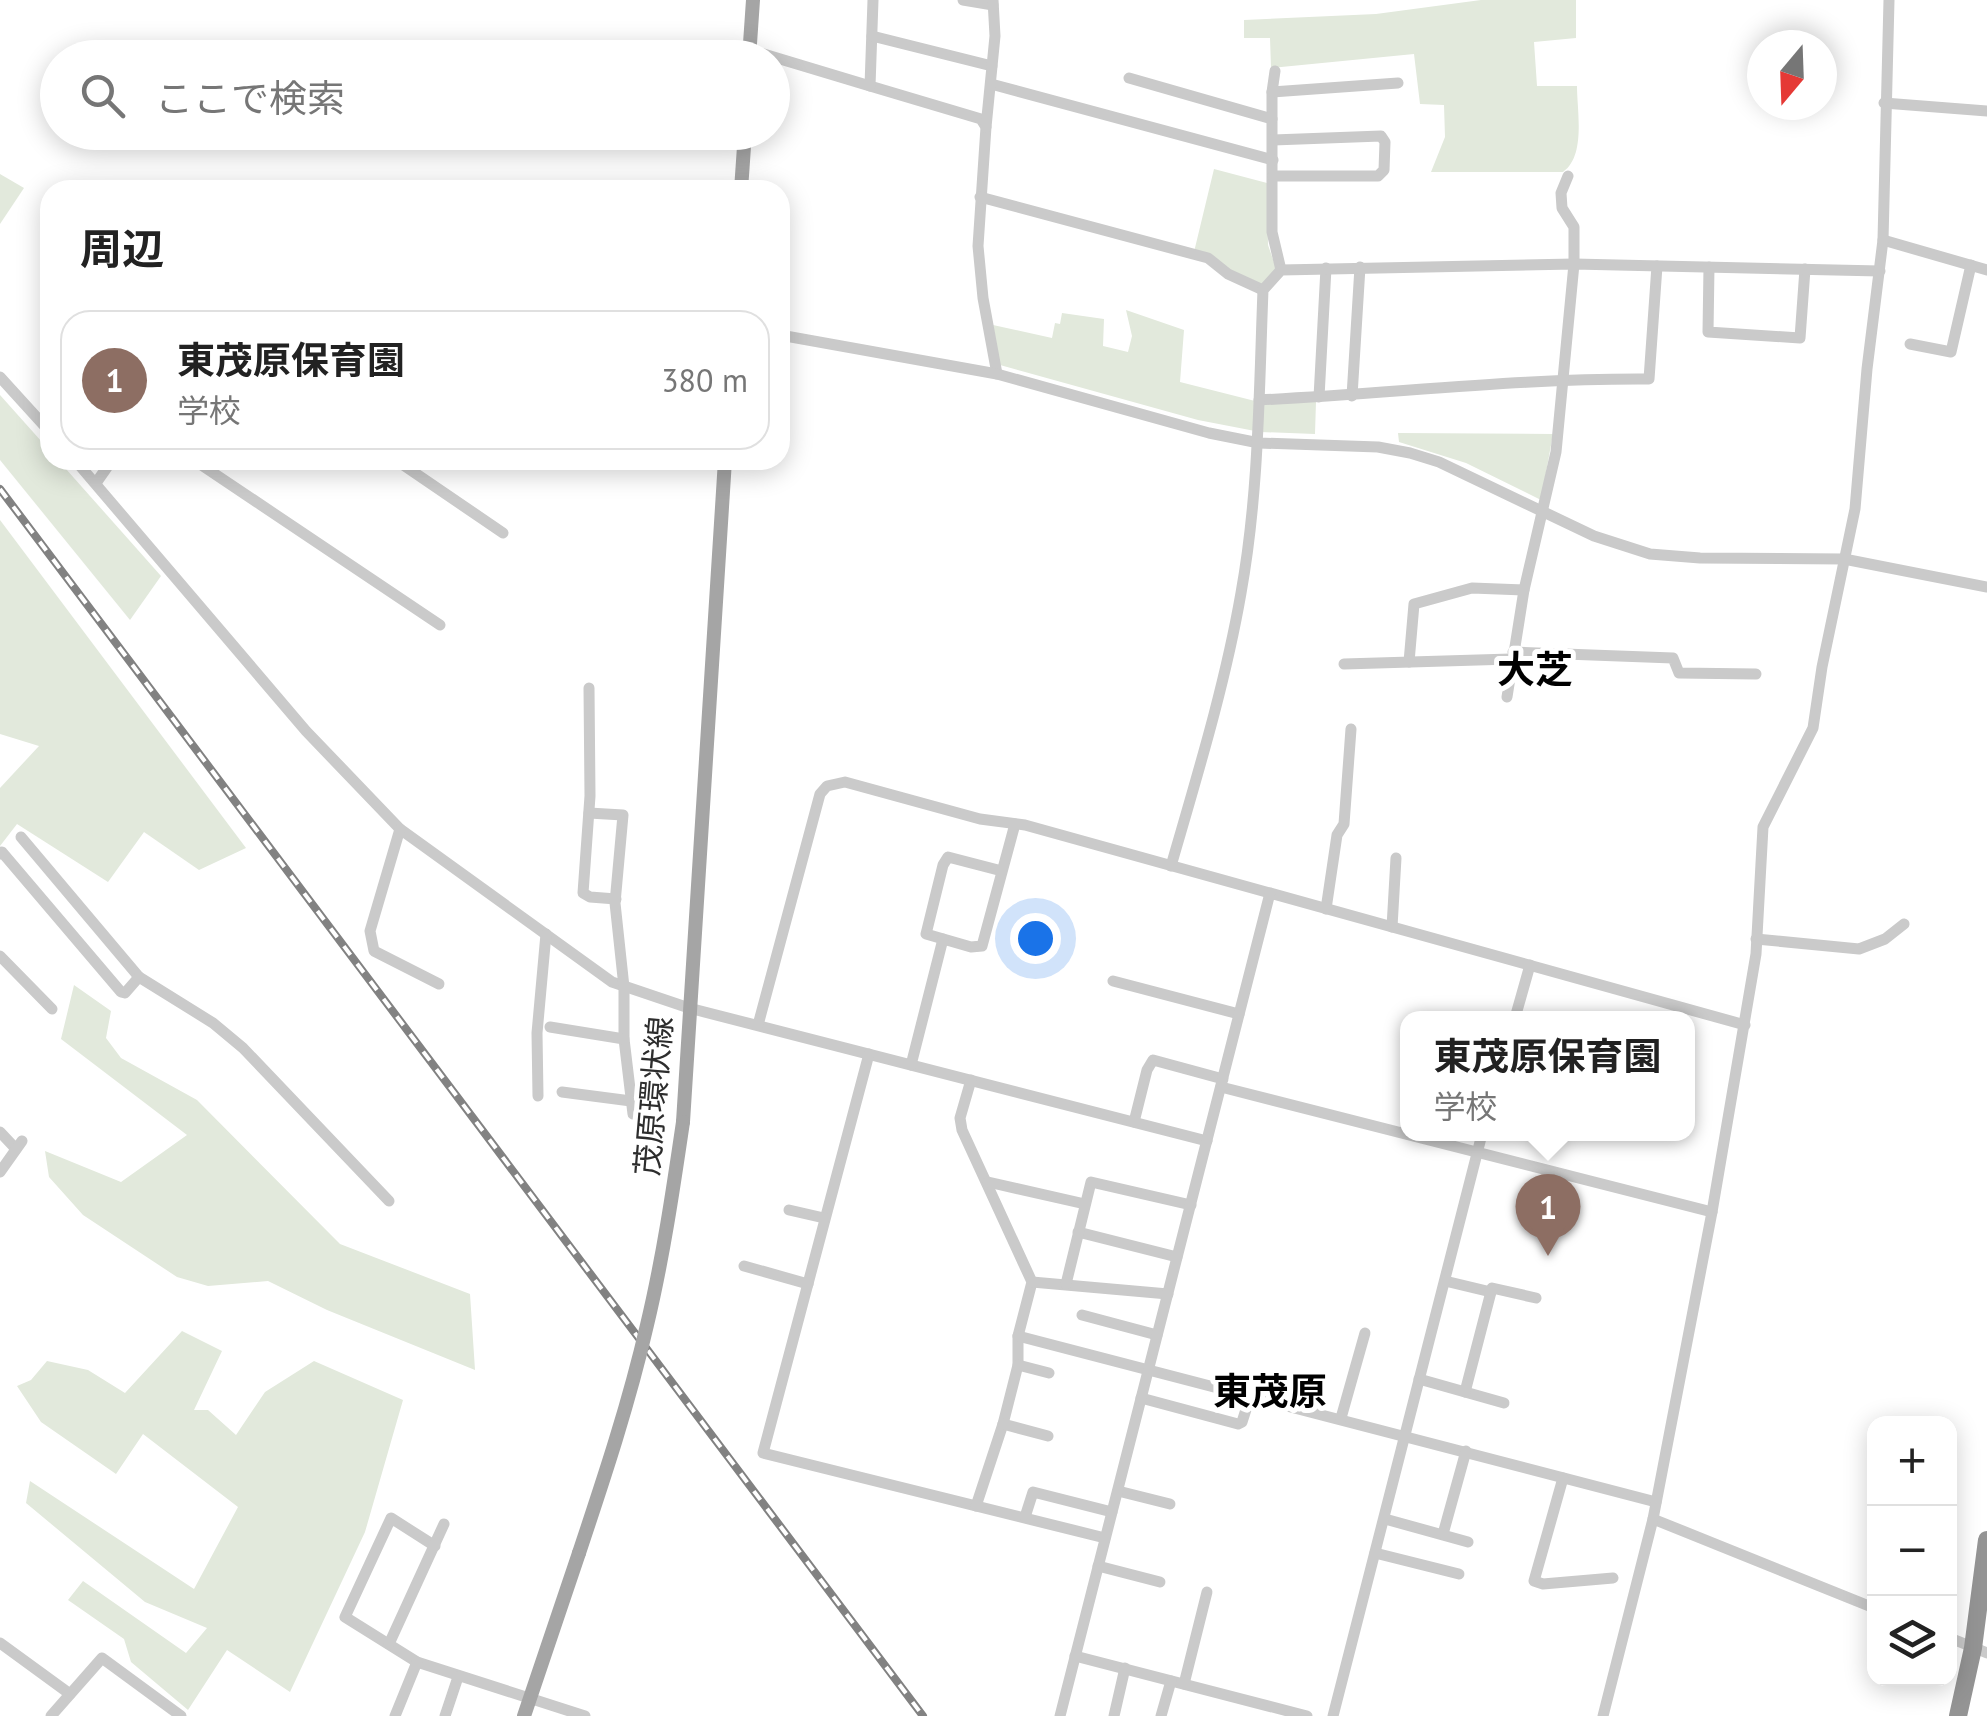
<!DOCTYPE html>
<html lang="ja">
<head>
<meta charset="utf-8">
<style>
  body { margin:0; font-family:"PT Sans","Noto Sans JP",sans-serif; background:#f6f6f6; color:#222 }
  .controls { position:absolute; right:30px; bottom:30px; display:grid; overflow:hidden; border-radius:20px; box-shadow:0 5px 25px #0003 }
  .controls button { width:90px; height:90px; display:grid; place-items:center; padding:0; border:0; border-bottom:2px solid #e0e0e0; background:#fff; color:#222; font:50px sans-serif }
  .compass { position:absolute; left:1747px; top:30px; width:90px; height:90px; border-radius:50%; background:#fff; box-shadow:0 5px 25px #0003; rotate:199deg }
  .you { position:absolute; left:1035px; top:938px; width:35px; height:35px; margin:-25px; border:8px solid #fff; border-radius:50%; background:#1a73e8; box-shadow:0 0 0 15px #1a73e833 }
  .badge { display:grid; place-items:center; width:65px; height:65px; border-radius:50%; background:#d93025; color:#fff; font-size:32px; font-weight:700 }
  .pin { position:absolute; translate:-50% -82px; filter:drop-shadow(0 2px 5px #0008) }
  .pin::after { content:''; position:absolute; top:52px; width:35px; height:30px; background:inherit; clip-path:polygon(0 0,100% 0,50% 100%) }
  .popup { position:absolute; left:1400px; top:1011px; width:295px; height:130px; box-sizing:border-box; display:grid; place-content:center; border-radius:20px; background:#fff; filter:drop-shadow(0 2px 8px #0005); font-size:32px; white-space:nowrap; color:#767676 }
  .popup b { font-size:38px; color:#222 }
  .popup::after { content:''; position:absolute; left:50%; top:100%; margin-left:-20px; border:20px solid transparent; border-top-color:#fff }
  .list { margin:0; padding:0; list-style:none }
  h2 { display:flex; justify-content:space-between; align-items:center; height:130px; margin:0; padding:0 40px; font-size:42px }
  h2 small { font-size:32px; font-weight:400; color:#767676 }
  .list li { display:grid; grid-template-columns:65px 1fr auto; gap:30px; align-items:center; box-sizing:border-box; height:140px; margin:0 20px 20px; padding:0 20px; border:2px solid #e0e0e0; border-radius:30px }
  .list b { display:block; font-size:38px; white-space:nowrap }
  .list p { margin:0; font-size:32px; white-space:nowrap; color:#767676 }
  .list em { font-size:32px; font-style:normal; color:#767676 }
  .icon { flex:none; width:55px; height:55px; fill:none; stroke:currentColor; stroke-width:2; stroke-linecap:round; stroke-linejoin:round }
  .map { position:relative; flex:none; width:1987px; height:1716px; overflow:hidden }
  .search { position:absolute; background:#fff; box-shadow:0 5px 25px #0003; left:40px; top:40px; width:750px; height:110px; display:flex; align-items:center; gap:25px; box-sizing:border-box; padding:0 35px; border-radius:55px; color:#767676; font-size:38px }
  .panel { position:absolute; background:#fff; box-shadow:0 5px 25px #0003; left:40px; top:180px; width:750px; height:290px; border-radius:30px }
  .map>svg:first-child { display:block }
  .green { fill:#e2e9dc }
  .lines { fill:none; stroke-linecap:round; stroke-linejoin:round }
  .minor { stroke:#cacaca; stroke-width:11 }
  .major { stroke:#a5a5a5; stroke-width:14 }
  .highway { stroke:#949494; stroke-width:18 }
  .rail-casing { stroke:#828282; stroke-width:8 }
  .rail { stroke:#fff; stroke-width:4; stroke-dasharray:11; stroke-linecap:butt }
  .major-bridge { stroke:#a5a5a5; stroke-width:14 }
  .labels { text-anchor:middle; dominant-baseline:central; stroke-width:10; stroke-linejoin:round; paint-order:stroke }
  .street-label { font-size:32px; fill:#2d2d2d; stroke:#fff }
  .quarter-label { font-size:38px; font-weight:bold; fill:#000; stroke:#fff }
</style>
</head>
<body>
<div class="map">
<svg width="1987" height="1716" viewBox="0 0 1987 1716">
  <rect width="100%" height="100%" fill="#fff"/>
  <g class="green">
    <path d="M1481,0H1576V38L1534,42L1537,86H1577C1577,111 1586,156 1563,172H1431L1445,137L1444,105L1420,104L1414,54L1271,68L1270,38H1244V20L1376,14Z"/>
    <polygon points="1214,169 1267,183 1268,245 1277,271 1261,285 1194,252"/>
    <polygon points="0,174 24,188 0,224"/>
    <polygon points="1126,310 1184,330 1180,382 1255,401 1255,431 1198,420 1000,365 993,325 1052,338 1055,323 1060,324 1062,313 1104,319 1103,346 1128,352 1132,336"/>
    <polygon points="0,395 50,451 50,460 58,460 161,576 130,620 0,460"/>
    <polygon points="1316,401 1315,434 1261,432 1261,404"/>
    <polygon points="1398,433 1553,434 1541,500 1466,463 1399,442"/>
    <polygon points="0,520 246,848 199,870 144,832 108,882 17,824 0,846 0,788 39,746 0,734"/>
    <polygon points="74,985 111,1011 106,1038 121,1058 197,1100 340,1244 470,1294 475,1370 327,1310 268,1281 208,1286 177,1277 83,1215 49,1177 45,1151 121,1182 187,1135 61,1039"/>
    <polygon points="182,1331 222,1351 194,1410 208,1410 236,1435 265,1392 314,1361 403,1400 365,1532 290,1692 227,1650 188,1710 131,1662 124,1639 68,1600 83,1581 186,1653 207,1628 145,1602 26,1503 30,1481 194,1589 238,1507 143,1434 116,1474 41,1422 17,1386 31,1380 47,1361 88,1370 125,1393"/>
  </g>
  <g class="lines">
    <g class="minor">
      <polyline points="873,0 870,86 981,119 986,127 978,246 983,298 997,374"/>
      <polyline points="963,0 993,5"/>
      <polyline points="872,36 992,66"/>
      <polyline points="750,50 870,86"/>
      <polyline points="1275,71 1272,92 1272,232 1281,270"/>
      <polyline points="1129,78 1272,119"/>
      <polyline points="991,84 1273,160"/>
      <polyline points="1272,92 1398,83"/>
      <polyline points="1884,103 1987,111"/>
      <polyline points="986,127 995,36 993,0"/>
      <polyline points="1273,140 1381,136 1385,142 1384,170 1378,176 1273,176"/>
      <polyline points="980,197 1208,258 1228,274 1263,290"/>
      <polyline points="1883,240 1987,270"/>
      <polyline points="1709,267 1708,332 1800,338 1805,269"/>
      <polyline points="780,335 997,374 1209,433 1259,443 1378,447 1410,453 1439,462 1594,536 1650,554 1700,558 1844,559 1987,587"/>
      <polyline points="1910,344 1951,352 1971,265"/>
      <polyline points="0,377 50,432"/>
      <polyline points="1352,396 1360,267"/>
      <polyline points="1319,397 1326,268"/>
      <path d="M1259,400C1389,394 1519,378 1649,379L1657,266"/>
      <polyline points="75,460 306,731 400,829 612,982 689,1008 1207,1141"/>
      <polyline points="194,460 440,625"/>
      <polyline points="396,460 503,533"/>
      <polyline points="96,483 110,463"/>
      <polyline points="1513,652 1673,658 1679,673 1756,674"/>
      <polyline points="1409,662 1414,604 1472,588 1524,590"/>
      <polyline points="1344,664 1511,659"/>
      <polyline points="589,688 590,796 583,893 590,897 616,899"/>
      <polyline points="1507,697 1524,590 1556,452 1574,264 1574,227 1562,208 1561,193 1568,176"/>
      <polyline points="589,813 623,815 615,903 624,987 624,1039 633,1114"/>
      <polyline points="400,829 370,931 374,951 439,984"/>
      <polyline points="21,837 139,977"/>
      <polyline points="0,854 2,852 121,992 125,993 139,977 213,1023 243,1048 389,1201"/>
      <path d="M1171,866C1197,776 1225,685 1241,593C1259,493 1259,391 1263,290L1281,270L1574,264L1880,271"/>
      <polyline points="1002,871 948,857 943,865 926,934 971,947 982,946 1015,824"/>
      <polyline points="1326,909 1337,835 1344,824 1351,729"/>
      <polyline points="1392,927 1396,858"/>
      <polyline points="1756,939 1859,949 1885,939 1904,924"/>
      <polyline points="0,956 52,1009"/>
      <polyline points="1113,981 1239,1014"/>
      <polyline points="1515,1018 1530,965"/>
      <polyline points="758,1025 820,794 827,786 845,782 980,819 1025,825 1745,1025"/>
      <polyline points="550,1027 624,1039"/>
      <polyline points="869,1054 763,1453 1105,1538"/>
      <polyline points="911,1065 943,939"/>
      <polyline points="971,1080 960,1118 962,1130 1032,1282 1018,1336 1018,1365 1003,1424 976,1506"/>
      <polyline points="1221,1087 1712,1212"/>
      <polyline points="562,1092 631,1101"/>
      <polyline points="538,1096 537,1033 546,934"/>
      <polyline points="1134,1122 1147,1070 1153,1060 1223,1079"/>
      <polyline points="0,1132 16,1149"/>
      <polyline points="0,1172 22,1141"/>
      <polyline points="988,1182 1085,1204"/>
      <polyline points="789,1210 824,1218"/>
      <polyline points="1078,1232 1177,1257"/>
      <polyline points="744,1266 808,1284"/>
      <polyline points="1445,1281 1491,1292"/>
      <polyline points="1032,1282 1168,1294"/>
      <polyline points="1066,1284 1091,1182 1191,1205"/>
      <polyline points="1082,1315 1157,1335"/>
      <polyline points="1018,1336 1656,1502"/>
      <polyline points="1018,1365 1049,1373"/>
      <polyline points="1419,1379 1504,1403"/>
      <polyline points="1465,1392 1492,1288 1536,1298"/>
      <polyline points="1141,1398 1238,1424 1242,1422 1250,1397"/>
      <polyline points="1341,1418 1365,1333"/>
      <polyline points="1003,1424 1048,1436"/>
      <polyline points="1563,1478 1534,1581 1543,1584 1613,1578"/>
      <polyline points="1118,1491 1170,1504"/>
      <polyline points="1025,1517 1033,1492 1112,1512"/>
      <polyline points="1385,1519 1468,1542"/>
      <polyline points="1653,1519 1874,1608"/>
      <polyline points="1443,1534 1466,1451"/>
      <polyline points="435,1546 391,1518 345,1617 417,1662 585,1716"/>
      <polyline points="1375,1553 1459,1574"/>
      <polyline points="1098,1566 1160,1582"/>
      <polyline points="1950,1638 1987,1653"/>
      <polyline points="0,1643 70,1694"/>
      <polyline points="389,1644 444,1524"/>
      <polyline points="1075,1656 1307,1716"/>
      <polyline points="1184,1684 1207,1592"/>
      <polyline points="51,1716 102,1658 181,1716"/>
      <polyline points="395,1716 417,1662"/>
      <polyline points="445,1716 458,1677"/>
      <polyline points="1060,1716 1270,893"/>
      <polyline points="1114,1716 1125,1668"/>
      <polyline points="1161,1716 1171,1681"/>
      <polyline points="1333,1716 1482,1134"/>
      <polyline points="1603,1716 1653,1519 1712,1212 1756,954 1763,827 1813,728 1822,667 1855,509 1867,369 1883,240 1889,0"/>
    </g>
    <g class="major">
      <polyline points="749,58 753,0"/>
      <polyline points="741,190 745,132"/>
      <polyline points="683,1122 725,460"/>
      <polyline points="524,1716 579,1553"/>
    </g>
    <polyline class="highway" points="1958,1716 1973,1648 1987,1540"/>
    <g class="rail-casing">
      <polyline id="rail" points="0,489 923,1716"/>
    </g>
    <use href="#rail" class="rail"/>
    <path class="major-bridge" d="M579,1553C604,1478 629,1403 647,1325C663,1258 673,1190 683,1122"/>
  </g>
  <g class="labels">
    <g class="street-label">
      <text transform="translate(653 1096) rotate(-85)">茂原環状線</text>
    </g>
    <g class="quarter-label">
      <text x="1535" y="668">大芝</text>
      <text x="1270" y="1390">東茂原</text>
    </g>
  </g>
</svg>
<div class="controls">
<button>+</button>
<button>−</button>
<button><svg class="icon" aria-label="layers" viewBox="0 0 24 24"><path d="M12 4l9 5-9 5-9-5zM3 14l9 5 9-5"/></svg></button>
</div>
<svg class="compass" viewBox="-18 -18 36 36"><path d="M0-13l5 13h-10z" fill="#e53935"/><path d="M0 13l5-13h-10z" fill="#767676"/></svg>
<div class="you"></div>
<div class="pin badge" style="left:1548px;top:1256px;background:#8d6e63">1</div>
<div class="popup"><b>東茂原保育園</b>学校</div>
<div class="search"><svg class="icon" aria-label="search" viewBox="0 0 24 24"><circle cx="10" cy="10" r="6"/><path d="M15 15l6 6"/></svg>ここで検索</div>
<section class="panel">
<h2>周辺<small></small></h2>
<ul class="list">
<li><span class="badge" style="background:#8d6e63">1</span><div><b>東茂原保育園</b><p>学校</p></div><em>380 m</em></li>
</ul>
</section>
</div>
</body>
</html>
